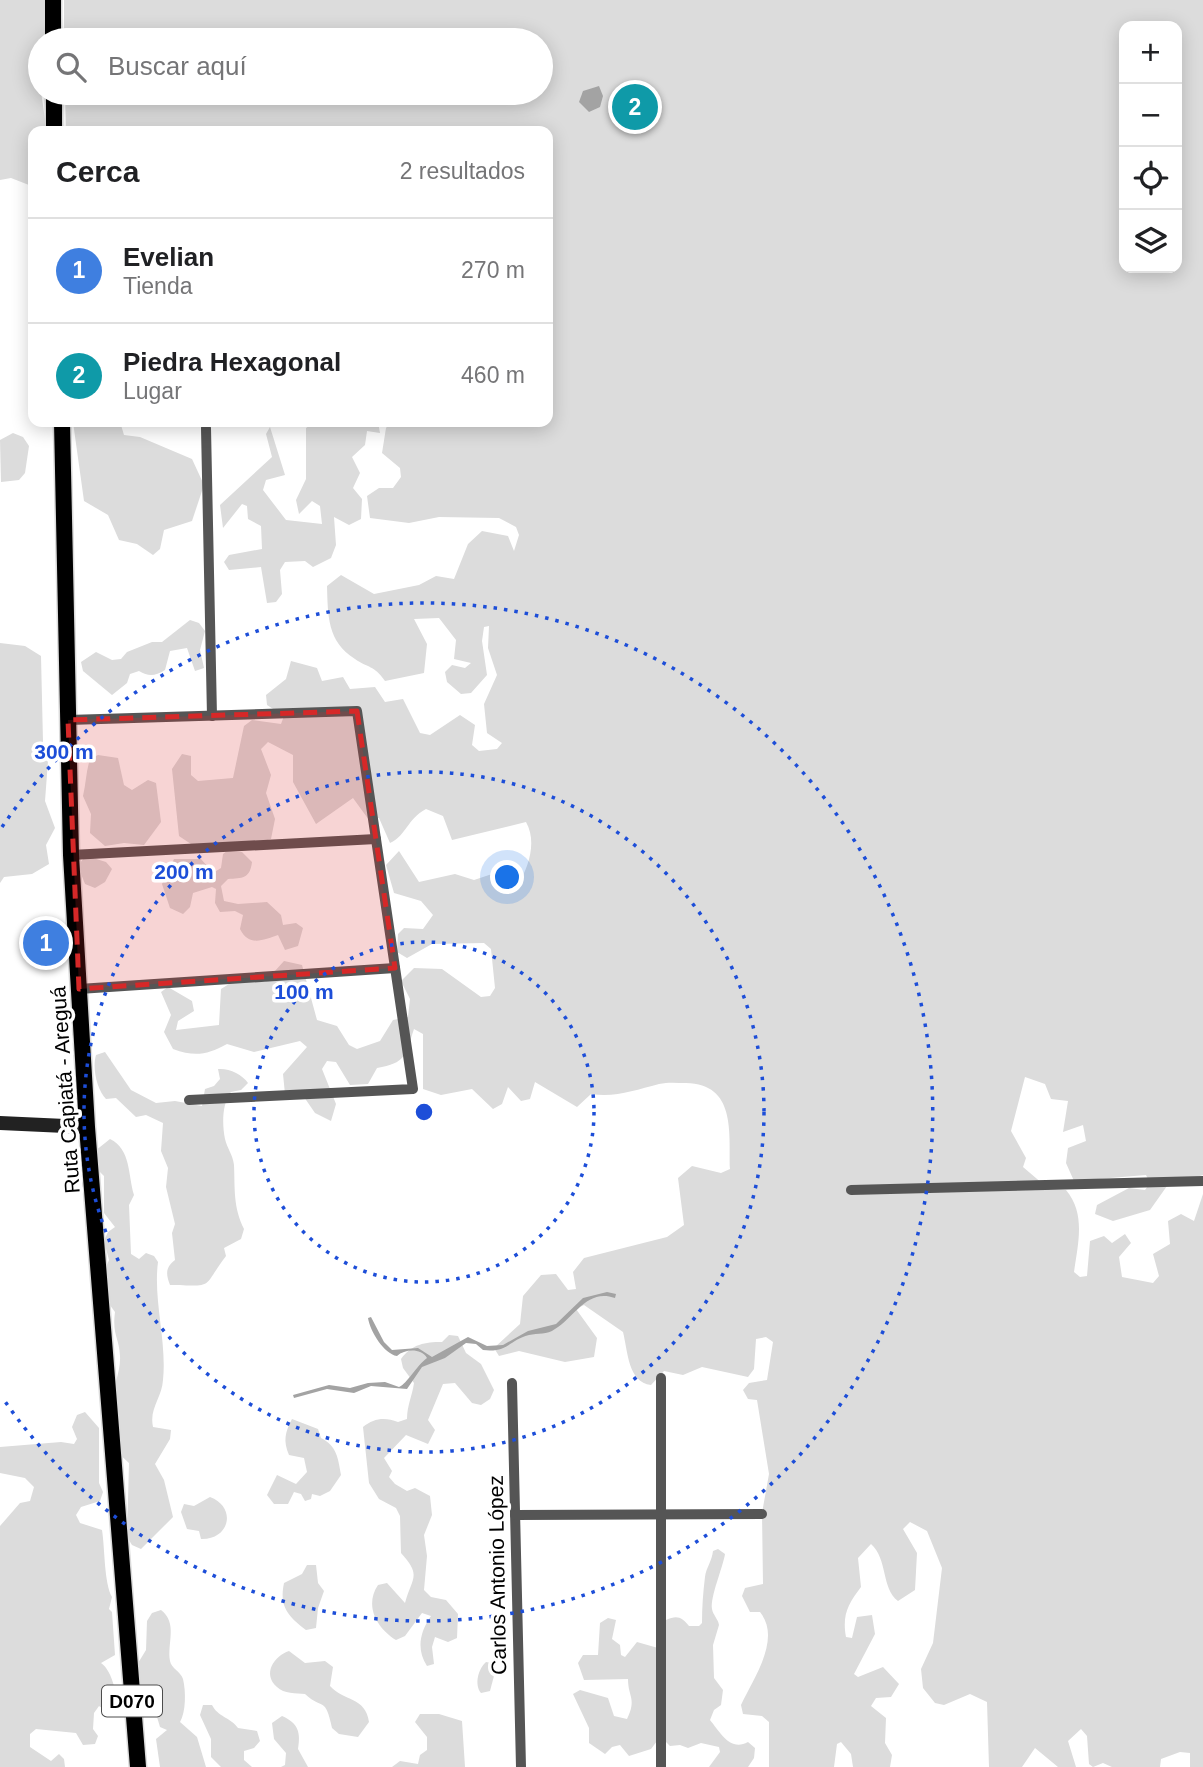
<!DOCTYPE html>
<html lang="es">
<head>
<meta charset="utf-8">
<style>
  body { margin:0; font-family:Arial,sans-serif; background:#f6f6f6; color:#202124 }
  .controls { position:absolute; right:21px; top:21px; display:grid; overflow:hidden; border-radius:14px; box-shadow:0 4px 18px #0003 }
  .controls button { width:63px; height:63px; display:grid; place-items:center; padding:0; border:0; border-bottom:2px solid #e0e0e0; background:#fff; color:#202124; font:35px sans-serif }
  .you { position:absolute; left:508px; top:878px; width:24px; height:24px; margin:-18px; border:5px solid #fff; border-radius:50%; background:#1a73e8; box-shadow:0 0 0 10px #1a73e833 }
  .badge { display:grid; place-items:center; width:46px; height:46px; border-radius:50%; background:#7c3aed; color:#fff; font-size:23px; font-weight:700 }
  .pin { position:absolute; translate:-50% -50%; border:4px solid #fff; box-shadow:0 2px 7px #0006 }
  .list { margin:0; padding:0; list-style:none }
  h2 { display:flex; justify-content:space-between; align-items:center; height:91px; margin:0; padding:0 28px; font-size:30px }
  h2 small { font-size:23px; font-weight:400; color:#757577 }
  .list li { display:grid; grid-template-columns:46px 1fr auto; gap:21px; align-items:center; box-sizing:border-box; height:105px; padding:0 28px; border-top:2px solid #e0e0e0 }
  .list b { display:block; font-size:26px; white-space:nowrap }
  .list p { margin:0; font-size:23px; white-space:nowrap; color:#757577 }
  .list em { font-size:23px; font-style:normal; color:#757577 }
  .icon { flex:none; width:38px; height:38px; fill:none; stroke:currentColor; stroke-width:2; stroke-linecap:round; stroke-linejoin:round }
  .map { position:relative; flex:none; width:1203px; height:1767px; overflow:hidden }
  .search { position:absolute; background:#fff; box-shadow:0 4px 18px #0003; left:28px; top:28px; width:525px; height:77px; display:flex; align-items:center; gap:18px; box-sizing:border-box; padding:0 24px; border-radius:38px; color:#757577; font-size:26px }
  .panel { position:absolute; background:#fff; box-shadow:0 4px 18px #0003; left:28px; top:126px; width:525px; height:301px; border-radius:14px }
  .map>svg:first-child { display:block }
  .green { fill:#dcdcdc; fill-rule:evenodd }
  .water { fill:#a3a3a3 }
  .lines { fill:none; stroke-linecap:round; stroke-linejoin:round }
  .primary-casing { stroke:#dbdbdb; stroke-width:19 }
  .street { stroke:#555; stroke-width:10 }
  .secondary { stroke:#222; stroke-width:14 }
  .primary { stroke:#000; stroke-width:16 }
  .marked { fill:#d62828; fill-opacity:0.2; stroke:#d62828; stroke-width:5; stroke-dasharray:14 9; stroke-linejoin:round }
  .ring { fill:none; stroke:#1d4ed8; stroke-width:3.5; stroke-dasharray:3.5 7 }
  .labels { text-anchor:middle; dominant-baseline:central; stroke-width:7; stroke-linejoin:round; paint-order:stroke }
  .shield { fill:#fff; stroke:#4c4c4c; stroke-width:2 }
  .shield-label { font-size:19px; font-weight:bold; fill:#000 }
  .street-label { font-size:21px; fill:#000; stroke:#fff }
  .centre { fill:#1d4ed8; stroke:#fff; stroke-width:3.5 }
  .ring-label { font-size:21px; text-anchor:middle; font-weight:bold; fill:#1d4ed8; stroke:#fff; stroke-width:7; stroke-linejoin:round; paint-order:stroke }
</style>
</head>
<body>
<div class="map">
<svg width="1203" height="1767" viewBox="0 0 1203 1767">
  <rect width="100%" height="100%" fill="#fff"/>
  <g class="green">
    <polygon points="0,0 50,0 43,40 40,40 39,78 46,126 44,131 33,131 33,182 29,185 11,178 0,180"/>
    <path d="M64,0H1203V1175L1167,1186L1150,1210L1113,1221L1095,1214L1097,1205L1129,1188L1145,1190L1150,1183L1146,1175L1074,1181L1066,1163L1068,1148L1086,1141L1083,1125L1063,1132L1068,1101L1051,1099L1045,1084L1025,1077L1011,1131L1026,1158L1023,1167L1050,1190H1066C1086,1214 1078,1243 1074,1272L1080,1277L1087,1276L1090,1241L1104,1236L1112,1243L1125,1234L1131,1243L1119,1257L1122,1277L1153,1283L1159,1276L1153,1254L1170,1244L1168,1221L1181,1214L1194,1221L1203,1194V1767H1190V1753L1180,1752L1161,1759L1160,1767H1112L1103,1763L1093,1767L1089,1764L1087,1736L1081,1729L1068,1741L1076,1767H1058L1035,1748L1022,1767H989L987,1702L970,1694L944,1705L935,1703L923,1688L921,1669L933,1643L942,1568L927,1531L910,1522L903,1529L917,1553L915,1590L898,1601C881,1588 888,1559 871,1544L858,1558L861,1587C848,1604 842,1615 846,1637L852,1638L857,1617L872,1615L875,1634L854,1674L858,1677L883,1667L899,1684L891,1697L876,1698L871,1706L886,1718L885,1743L892,1755L890,1767H853L851,1754L841,1742L837,1744L834,1767H769V1722L762,1716L743,1714L741,1705C753,1679 782,1639 760,1612H750L742,1596L745,1588L763,1584L762,1513L769,1474L757,1400L748,1399L743,1390L749,1383L767,1380L773,1342L766,1337L756,1339L754,1369L748,1377L702,1367L683,1375L664,1371L651,1385C628,1382 628,1352 623,1332L584,1305L576,1309L597,1338L594,1357L565,1362L519,1351L499,1356L494,1348L520,1324L523,1296L541,1275L556,1274L568,1290L576,1289L573,1272L584,1258L667,1237L684,1225L678,1178L692,1166L721,1173L730,1169C729,1132 736,1084 686,1083C677,1083 668,1082 659,1084C635,1090 615,1098 591,1094L577,1107L535,1082L530,1099L521,1101L508,1087L502,1104L493,1109L472,1089L441,1095L423,1089V1034L414,1029C405,1056 406,1063 377,1068L368,1084L350,1085L336,1062L327,1061L322,1069L336,1104L331,1121L315,1113L304,1097L285,1094L283,1074L307,1047L300,1041L254,1052L227,1044C207,1055 195,1057 173,1049L164,1032L171,1015L161,992L168,987L192,1001L194,1011L178,1021L176,1030L219,1025L221,989L237,979L265,982L284,961L302,965L317,1020L337,1026L349,1045L357,1049L380,1041L393,1020L408,1017L410,999L401,981L414,968L442,969L481,997L490,996L495,988L491,949L484,943L432,944L407,958L397,952L398,934L404,928L423,929L433,915L421,901L394,893L386,865L399,851L419,882L455,874L474,880L492,874L518,884C529,867 537,841 526,822L452,840L443,816L426,809C407,819 407,835 390,843L379,818L369,820L353,798L316,824L293,782V755L268,742L261,749L271,775L266,793L275,819L271,839C246,847 221,842 194,846L179,836L172,769L182,754L191,756V775L198,781L233,778L244,726L252,720L281,724L284,716L267,705L266,695L286,679L291,661L317,668L322,681L343,677L350,689L375,687L385,702L403,699L420,733L430,735L460,715L475,725L472,745L479,751L497,749L502,743L487,733L484,704L497,675L488,648L489,626L484,627L482,641L487,675L471,693L461,694L447,682L445,672L452,665L465,668L471,663L454,659L456,640L439,618L414,619L427,644L424,673L385,681C373,664 369,669 355,659C327,641 328,616 327,586L341,575L374,594L419,585L436,576L454,579L468,544L482,531L508,536L514,551L519,535L516,527L499,518L439,517L409,523L370,518L367,496L379,488H393L401,477L400,468L382,453L386,428L391,422H548V131H66L65,93H541V40H64ZM1124,26H1177V268H1124Z"/>
    <polygon points="73,422 124,422 121,425 124,435 140,437 192,459 204,485 192,521 164,530 160,549 153,555 137,544 119,540 108,515 84,501"/>
    <polygon points="315,422 378,422 380,433 367,431 365,445 352,457 360,473 353,488 362,499 361,519 349,525 334,517 336,545 331,558 313,567 305,561 285,562 280,570 282,594 276,602 267,603 261,567 229,570 224,562 229,555 262,549 261,526 248,519 247,506 242,504 223,528 220,505 272,457 266,434 270,427 285,475 266,480 263,490 286,520 322,524 320,506 312,501 299,514 296,500 306,479 306,428"/>
    <polygon points="13,433 23,437 29,446 25,473 19,480 1,482 0,440"/>
    <path d="M190,620L199,623L205,631L200,650L204,668L195,671L187,648L170,651L165,670C155,676 149,677 139,671L130,674L127,683L112,695L83,671L81,662L96,652L112,660L121,659L127,652L152,642H162Z"/>
    <polygon points="0,643 25,646 41,656 43,742 48,761 45,801 55,828 46,845 49,864 32,874 4,877 0,883"/>
    <path d="M98,755L118,758L124,785L132,790L148,780L156,783L161,822L144,845L124,843L105,846L90,833L91,814L83,796C86,784 86,771 90,759Z"/>
    <path d="M227,851L242,852L252,862C250,879 242,878 228,879L221,886L224,901L238,904L267,902L281,915L283,925L296,923L303,928L298,946L285,950L278,935C263,940 249,947 240,929L243,915L235,911L220,912L215,903L216,889L212,887L193,893L190,907L183,914L170,908L162,884L174,859H201L213,873L221,868L223,854Z"/>
    <polygon points="93,858 106,862 112,869 105,882 95,888 85,884 78,866 83,859"/>
    <path d="M105,1052L131,1090L156,1103L175,1101L202,1106L205,1089L214,1086L220,1079L218,1069C229,1068 242,1074 248,1083L241,1090L231,1092C222,1103 222,1125 225,1139C227,1148 233,1155 234,1165C235,1189 233,1207 244,1229L241,1239L224,1248L226,1256C201,1289 216,1286 170,1285C166,1274 165,1268 175,1260L172,1233L175,1224L166,1187L168,1168L161,1151L163,1123L146,1115L136,1117L116,1098L106,1099C97,1090 92,1068 96,1055Z"/>
    <path d="M110,1139C131,1149 128,1175 134,1195L129,1205L131,1254L139,1259L146,1253L154,1256L158,1262C153,1300 167,1341 163,1380C162,1398 149,1408 153,1427L171,1430L170,1439L155,1464L164,1480L173,1517L141,1549L132,1545L127,1537L129,1463L115,1450L118,1412L111,1406C112,1389 121,1372 120,1356C119,1337 112,1335 115,1312L104,1297L102,1277L109,1260L104,1241L108,1232L115,1227L104,1213V1176L97,1169L95,1151Z"/>
    <path d="M449,1335L458,1336L466,1353L481,1364L494,1390L490,1399L481,1405L472,1403L455,1383L443,1384L428,1420L435,1430L428,1444L406,1435L384,1458L392,1471L389,1477L395,1484L407,1491L415,1488L430,1496L432,1515L424,1535L427,1556L424,1590L431,1597L446,1600L458,1614L457,1638L448,1642L435,1637L432,1647L434,1664L427,1666C416,1649 420,1632 431,1616L422,1613L405,1636L396,1640C377,1628 364,1606 378,1585L387,1583L405,1603C412,1577 422,1576 401,1553L400,1516L396,1508L379,1499L369,1483L363,1427C374,1418 385,1417 398,1422L407,1419C407,1405 412,1397 414,1383L403,1368L401,1359C412,1344 425,1342 442,1342Z"/>
    <path d="M85,1412L99,1428V1483L103,1492L100,1501L81,1507L76,1515L80,1523L102,1530C105,1549 104,1583 112,1597L109,1609L112,1612L115,1655L101,1663C113,1671 118,1699 118,1713L114,1716L99,1706L94,1713L93,1729L98,1736L95,1744L83,1745L76,1733L36,1729L30,1734V1747L51,1761L59,1754L64,1759L65,1767H0V1526L20,1503L30,1501L34,1487L25,1478L0,1473V1447L61,1442L74,1444L77,1439L72,1427L77,1415Z"/>
    <path d="M292,1419L318,1429L321,1438C337,1446 338,1458 341,1475L330,1491L320,1496L312,1494L311,1499L305,1501L301,1494L294,1492L288,1504H274L267,1495L277,1475L296,1484L307,1472L304,1458L289,1455C283,1441 285,1432 292,1419Z"/>
    <path d="M210,1497C237,1507 230,1540 201,1539L199,1531L187,1529L181,1512L184,1504L194,1506Z"/>
    <path d="M718,1549L725,1554C723,1567 710,1597 712,1609C713,1615 718,1619 719,1625L713,1645L714,1678L723,1690L721,1705L714,1710L710,1720C720,1732 730,1752 748,1742L755,1748L754,1758L748,1767H709L720,1752L719,1747L701,1743L688,1748L680,1745L670,1746L664,1740L657,1741L651,1749L629,1756L620,1745L612,1747L605,1754L589,1743V1728L573,1694L580,1690L608,1698L614,1716L627,1719C637,1699 628,1697 628,1679L584,1680L578,1663L583,1655H598L600,1623L608,1618L616,1620L612,1639L620,1645L621,1655L625,1657L637,1642L658,1648L666,1620C677,1615 682,1617 689,1626H699L702,1623C702,1607 703,1593 705,1577C706,1568 712,1561 713,1551Z"/>
    <path d="M307,1565H316L318,1583L324,1591L318,1608L316,1628L306,1630C288,1616 279,1607 284,1583L302,1574Z"/>
    <path d="M161,1610C178,1623 167,1643 170,1661C171,1668 181,1672 183,1679C186,1691 186,1712 180,1722L197,1737L206,1767H160L156,1739L167,1730L160,1727L152,1700L142,1698L132,1673L146,1650L147,1621L152,1613Z"/>
    <path d="M289,1651L305,1663L325,1661L333,1667L330,1686C343,1701 366,1697 369,1722L358,1737L339,1734L332,1728C325,1695 323,1711 305,1694C296,1693 284,1694 277,1687C262,1674 274,1656 289,1651Z"/>
    <path d="M486,1662L491,1663L495,1672L490,1691L481,1693C474,1685 478,1669 486,1662Z"/>
    <path d="M203,1705H212C218,1717 230,1717 238,1728L257,1731L260,1741L254,1748L244,1751V1760L252,1767H221L211,1757V1739L200,1715Z"/>
    <polygon points="420,1714 439,1714 462,1721 465,1767 392,1767 400,1761 418,1764 420,1755 427,1750 427,1737 415,1722"/>
    <path d="M282,1716C298,1723 301,1732 298,1749L308,1767H281L285,1765L286,1753L274,1739L272,1723Z"/>
  </g>
  <g class="water">
    <polygon points="599,86 603,96 600,107 589,112 579,102 583,91"/>
    <path d="M607,1292L616,1294L615,1298C587,1288 575,1317 555,1329C547,1335 538,1333 529,1335C509,1340 508,1353 483,1350L476,1344L466,1343L445,1358L422,1367L407,1389L371,1386L354,1393L327,1389L294,1398L293,1395L329,1385L350,1388L368,1383L385,1382L399,1387C407,1384 417,1365 427,1358C421,1348 405,1349 397,1356C384,1354 370,1331 368,1318L371,1317L384,1342L392,1350L418,1348L432,1357L468,1337L487,1346L503,1345L528,1331L556,1324L583,1298Z"/>
  </g>
  <g class="lines">
    <g class="primary-casing">
      <g id="primary">
        <polyline points="53,0 53,40"/>
        <polyline points="54,93 54,131"/>
        <polyline points="62,422 71,855 87,1127 138,1767"/>
      </g>
    </g>
    <g class="street">
      <polyline points="206,428 212,716"/>
      <polyline points="68,720 357,711 413,1089 189,1100"/>
      <polyline points="71,855 376,839"/>
      <polyline points="79,989 395,968"/>
      <polyline points="851,1190 1203,1181"/>
      <polyline points="512,1383 521,1767"/>
      <polyline points="515,1515 762,1514"/>
      <polyline points="661,1767 661,1378"/>
    </g>
    <polyline class="secondary" points="0,1123 87,1127"/>
    <use href="#primary" class="primary"/>
  </g>
  <path class="marked" d="M357,711L395,968L79,989L68,720Z"/>
  <g class="ring">
    <circle cx="424" cy="1112" r="170"/>
    <circle cx="424" cy="1112" r="340"/>
    <path d="M2 827A509 509 0 1 1 2 1397"/>
  </g>
  <g class="labels">
    <rect class="shield" x="102" y="1685.5" width="60" height="31" rx="5"/>
    <g class="shield-label">
      <text x="132" y="1701">D070</text>
    </g>
    <g class="street-label">
      <text transform="translate(65 1090) rotate(-94)">Ruta Capiatá - Areguá</text>
      <text transform="translate(497 1575) rotate(-91)">Carlos Antonio López</text>
    </g>
  </g>
  <circle cx="424" cy="1112" r="10" class="centre"/>
  <g class="ring-label">
    <text x="64" y="759">300 m</text>
    <text x="184" y="879">200 m</text>
    <text x="304" y="999">100 m</text>
  </g>
</svg>
<div class="controls">
<button>+</button>
<button>−</button>
<button><svg class="icon" aria-label="locate" viewBox="0 0 24 24"><circle cx="12" cy="12" r="6"/><path d="M12 2v4M12 18v4M2 12h4M18 12h4"/></svg></button>
<button><svg class="icon" aria-label="layers" viewBox="0 0 24 24"><path d="M12 4l9 5-9 5-9-5zM3 14l9 5 9-5"/></svg></button>
</div>
<div class="you"></div>
<div class="pin badge" style="left:46px;top:943px;background:#3f7fe0">1</div>
<div class="pin badge" style="left:635px;top:107px;background:#0f9aa8">2</div>
<div class="search"><svg class="icon" aria-label="search" viewBox="0 0 24 24"><circle cx="10" cy="10" r="6"/><path d="M15 15l6 6"/></svg>Buscar aquí</div>
<section class="panel">
<h2>Cerca<small>2 resultados</small></h2>
<ul class="list">
<li><span class="badge" style="background:#3f7fe0">1</span><div><b>Evelian</b><p>Tienda</p></div><em>270 m</em></li>
<li><span class="badge" style="background:#0f9aa8">2</span><div><b>Piedra Hexagonal</b><p>Lugar</p></div><em>460 m</em></li>
</ul>
</section>
</div>
</body>
</html>
